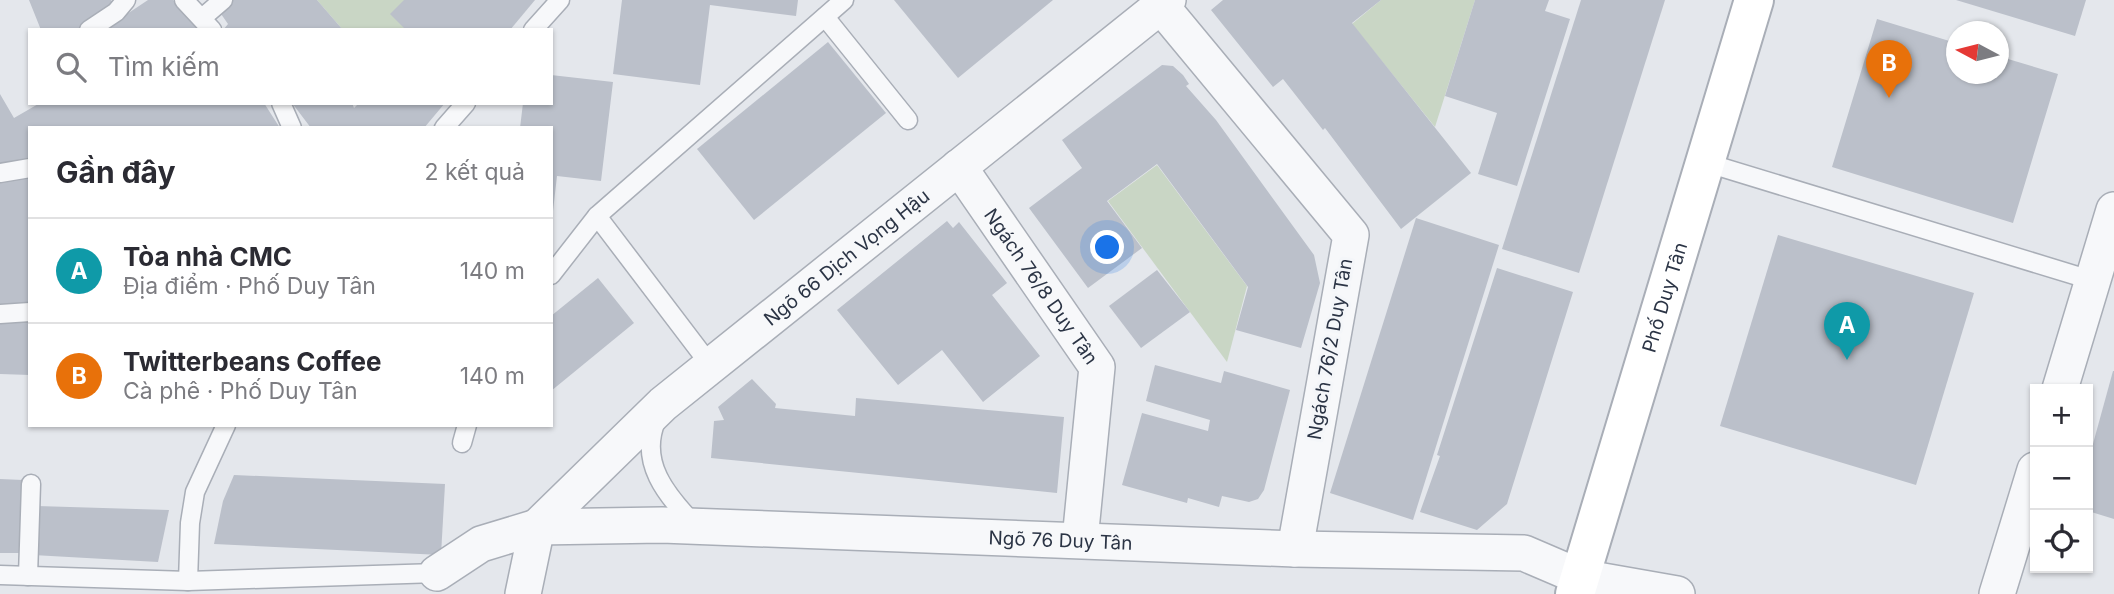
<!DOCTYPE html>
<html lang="vi">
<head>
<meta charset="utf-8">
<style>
  body { margin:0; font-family:Inter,sans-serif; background:#f2f2f3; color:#2b2b33 }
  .controls { position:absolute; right:21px; bottom:21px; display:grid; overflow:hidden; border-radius:0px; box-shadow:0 2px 5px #0004 }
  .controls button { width:63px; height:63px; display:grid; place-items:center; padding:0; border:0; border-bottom:2px solid #e1e1e2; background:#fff; color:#2b2b33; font:35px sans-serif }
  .compass { position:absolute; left:1946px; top:21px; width:63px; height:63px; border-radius:50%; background:#fff; box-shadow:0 2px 5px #0004; rotate:277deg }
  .you { position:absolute; left:1108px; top:248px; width:24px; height:24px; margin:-18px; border:5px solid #fff; border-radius:50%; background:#1a73e8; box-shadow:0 0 0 10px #1a73e833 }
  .badge { display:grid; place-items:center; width:46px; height:46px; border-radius:50%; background:#0b8043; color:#fff; font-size:23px; font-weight:700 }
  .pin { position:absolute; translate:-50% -58px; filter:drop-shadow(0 2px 4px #0008) }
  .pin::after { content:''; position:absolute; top:37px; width:24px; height:21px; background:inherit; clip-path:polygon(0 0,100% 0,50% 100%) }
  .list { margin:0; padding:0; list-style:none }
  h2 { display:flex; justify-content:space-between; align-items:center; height:91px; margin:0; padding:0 28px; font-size:30px }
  h2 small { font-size:23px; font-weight:400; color:#7c7c81 }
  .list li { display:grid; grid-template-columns:46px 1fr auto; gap:21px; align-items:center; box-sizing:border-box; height:105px; padding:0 28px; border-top:2px solid #e1e1e2 }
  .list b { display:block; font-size:26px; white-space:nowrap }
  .list p { margin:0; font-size:23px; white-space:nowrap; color:#7c7c81 }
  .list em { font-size:23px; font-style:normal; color:#7c7c81 }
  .icon { flex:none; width:38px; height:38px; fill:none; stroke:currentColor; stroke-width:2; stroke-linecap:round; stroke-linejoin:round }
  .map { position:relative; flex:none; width:2114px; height:594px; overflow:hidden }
  .search { position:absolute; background:#fff; box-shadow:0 2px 5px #0004; left:28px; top:28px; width:525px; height:77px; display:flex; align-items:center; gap:18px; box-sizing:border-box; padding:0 24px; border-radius:0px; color:#7c7c81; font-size:26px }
  .panel { position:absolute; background:#fff; box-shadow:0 2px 5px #0004; left:28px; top:126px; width:525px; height:301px; border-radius:0px }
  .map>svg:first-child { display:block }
  .green { fill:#c9d6c5 }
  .building { fill:#bbc0ca }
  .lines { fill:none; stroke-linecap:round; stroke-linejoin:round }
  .lane-casing { stroke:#a9aeb7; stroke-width:21 }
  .street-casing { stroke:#a9aeb7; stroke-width:38 }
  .secondary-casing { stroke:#a9aeb7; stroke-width:42 }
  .lane { stroke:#f7f8fa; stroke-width:18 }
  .street { stroke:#f7f8fa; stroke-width:35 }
  .secondary { stroke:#fff; stroke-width:38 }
  .labels { text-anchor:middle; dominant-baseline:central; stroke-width:6; stroke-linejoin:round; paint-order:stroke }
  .street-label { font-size:19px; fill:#2b3445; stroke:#f4f6f9 }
</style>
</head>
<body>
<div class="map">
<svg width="2114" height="594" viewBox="0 0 2114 594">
  <rect width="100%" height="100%" fill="#e4e7ec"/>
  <g class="green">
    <polygon points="317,0 404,0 406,30 343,30"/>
    <polygon points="1381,0 1475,0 1435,127 1352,24"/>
    <polygon points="1157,165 1247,286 1227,362 1108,201"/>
  </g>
  <g class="building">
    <polygon points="29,0 111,0 115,6 78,30 41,30"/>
    <polygon points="148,0 173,0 202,30 103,30"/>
    <polygon points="232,0 317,0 343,30 223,30 228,24 219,11"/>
    <polygon points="404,0 535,0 510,30 406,30 390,14"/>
    <polygon points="622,0 798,0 796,16 710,5 700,85 613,74"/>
    <polygon points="894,0 1053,0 958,78"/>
    <polygon points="1223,0 1381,0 1352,23 1471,173 1401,229 1325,128 1323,130 1283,79 1273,87 1211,10"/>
    <polygon points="1475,0 1549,0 1545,11 1570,19 1517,186 1478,174 1497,113 1445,96"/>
    <polygon points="1581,0 1665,0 1579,273 1502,249"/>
    <polygon points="1956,0 2086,0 2075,36"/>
    <polygon points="1877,19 1956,43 1956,74 1998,74 1998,56 2058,74 2013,223 1832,167"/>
    <polygon points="828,42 886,113 754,220 697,149"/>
    <polygon points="1162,65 1173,66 1183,75 1189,84 1186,86 1216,120 1314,255 1320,283 1301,348 1236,330 1248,287 1157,164 1107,201 1142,248 1088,288 1029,208 1082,168 1062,140"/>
    <polygon points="551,75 613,82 601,181 557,176 553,211 551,128 520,128 523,103 551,103"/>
    <polygon points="0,94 14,118 40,103 264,103 280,128 30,128 30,158 0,164"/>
    <polygon points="292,103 352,103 354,108 359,103 445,103 424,128 311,128"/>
    <polygon points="30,178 30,306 0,308 0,181"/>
    <polygon points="1416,218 1499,245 1413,520 1330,493"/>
    <polygon points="947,221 953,228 959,222 1007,283 992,295 1040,356 983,402 942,350 898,385 837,310"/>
    <polygon points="1778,235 1974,293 1916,485 1720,426"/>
    <polygon points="1497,268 1573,292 1507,504 1477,530 1420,512 1440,456 1437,455"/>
    <polygon points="1157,270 1190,312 1141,348 1109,306"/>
    <polygon points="598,278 634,323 551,391 551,316"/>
    <polygon points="30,318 30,375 0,374 0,320"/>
    <polygon points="1155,365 1221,383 1224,371 1290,390 1264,490 1258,499 1249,502 1222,496 1219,507 1188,498 1187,503 1122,485 1142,413 1208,431 1210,420 1146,401"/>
    <polygon points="2113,371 2114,371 2114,519 2088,511 2088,462"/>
    <polygon points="752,379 776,404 775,408 855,416 856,398 1064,417 1057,493 711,458 714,421 724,420 718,407"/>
    <polygon points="234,475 445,484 441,555 214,544 223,501"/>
    <polygon points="0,479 23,480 21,553 0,553"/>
    <polygon points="37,506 169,510 158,562 33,555"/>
  </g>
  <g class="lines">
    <g class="lane-casing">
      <g id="lane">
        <polyline points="184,0 212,30"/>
        <polyline points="825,17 908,120"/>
        <polyline points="202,18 223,0"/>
        <polyline points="89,30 116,12 126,0"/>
        <polyline points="533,30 560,0"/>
        <polyline points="281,103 292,128"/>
        <polyline points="444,128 466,103"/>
        <polyline points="1704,162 2094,281"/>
        <polyline points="0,173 30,168"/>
        <polyline points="597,216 711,366"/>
        <polyline points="551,275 597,216 844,0"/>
        <polyline points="0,314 30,312"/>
        <path d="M656,421C639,462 666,495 694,524"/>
        <polyline points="462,443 467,425"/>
        <polyline points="0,575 188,581 437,573"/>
        <polyline points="28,576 31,484"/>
        <polyline points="188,581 190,523 195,492 226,425"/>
      </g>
    </g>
    <g class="street-casing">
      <g id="street">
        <polyline points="1161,6 1351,235 1295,549"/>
        <path id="s1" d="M959,167L1097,367L1080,540"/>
        <polyline points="2060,389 2114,210"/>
        <path id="s2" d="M537,527L663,404L1168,0"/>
        <path id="s3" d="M437,573L481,544L537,527L662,525L1295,549L1524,553L1580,577L1677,594"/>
        <polyline points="523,594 537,527"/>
        <polyline points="1997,594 2035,470"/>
      </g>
    </g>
    <g class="secondary-casing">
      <g id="secondary">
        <path id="s4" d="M1575,594L1754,0"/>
      </g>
    </g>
    <use href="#lane" class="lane"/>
    <use href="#street" class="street"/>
    <use href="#secondary" class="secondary"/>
  </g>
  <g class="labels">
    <g class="street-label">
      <text stroke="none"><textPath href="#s2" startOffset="411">Ngõ 66 Dịch Vọng Hậu</textPath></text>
      <text stroke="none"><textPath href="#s1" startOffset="145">Ngách 76/8 Duy Tân</textPath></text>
      <text stroke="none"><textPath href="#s4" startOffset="310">Phố Duy Tân</textPath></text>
      <text transform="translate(1330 349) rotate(-80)">Ngách 76/2 Duy Tân</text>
      <text stroke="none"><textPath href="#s3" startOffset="635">Ngõ 76 Duy Tân</textPath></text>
    </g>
  </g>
</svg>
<div class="controls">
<button>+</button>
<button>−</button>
<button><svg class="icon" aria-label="locate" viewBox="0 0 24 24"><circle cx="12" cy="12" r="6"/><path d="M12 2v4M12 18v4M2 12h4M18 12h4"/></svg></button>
</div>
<svg class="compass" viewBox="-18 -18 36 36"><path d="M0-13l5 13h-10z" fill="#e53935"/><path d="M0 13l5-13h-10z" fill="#7c7c81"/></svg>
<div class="you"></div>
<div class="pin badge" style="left:1847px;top:360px;background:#0f9aa8">A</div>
<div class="pin badge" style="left:1889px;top:98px;background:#e8710a">B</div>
<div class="search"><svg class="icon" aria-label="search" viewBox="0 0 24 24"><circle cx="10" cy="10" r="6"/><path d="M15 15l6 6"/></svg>Tìm kiếm</div>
<section class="panel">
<h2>Gần đây<small>2 kết quả</small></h2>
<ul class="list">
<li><span class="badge" style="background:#0f9aa8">A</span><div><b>Tòa nhà CMC</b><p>Địa điểm · Phố Duy Tân</p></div><em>140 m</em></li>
<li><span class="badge" style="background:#e8710a">B</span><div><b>Twitterbeans Coffee</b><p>Cà phê · Phố Duy Tân</p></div><em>140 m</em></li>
</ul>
</section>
</div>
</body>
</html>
